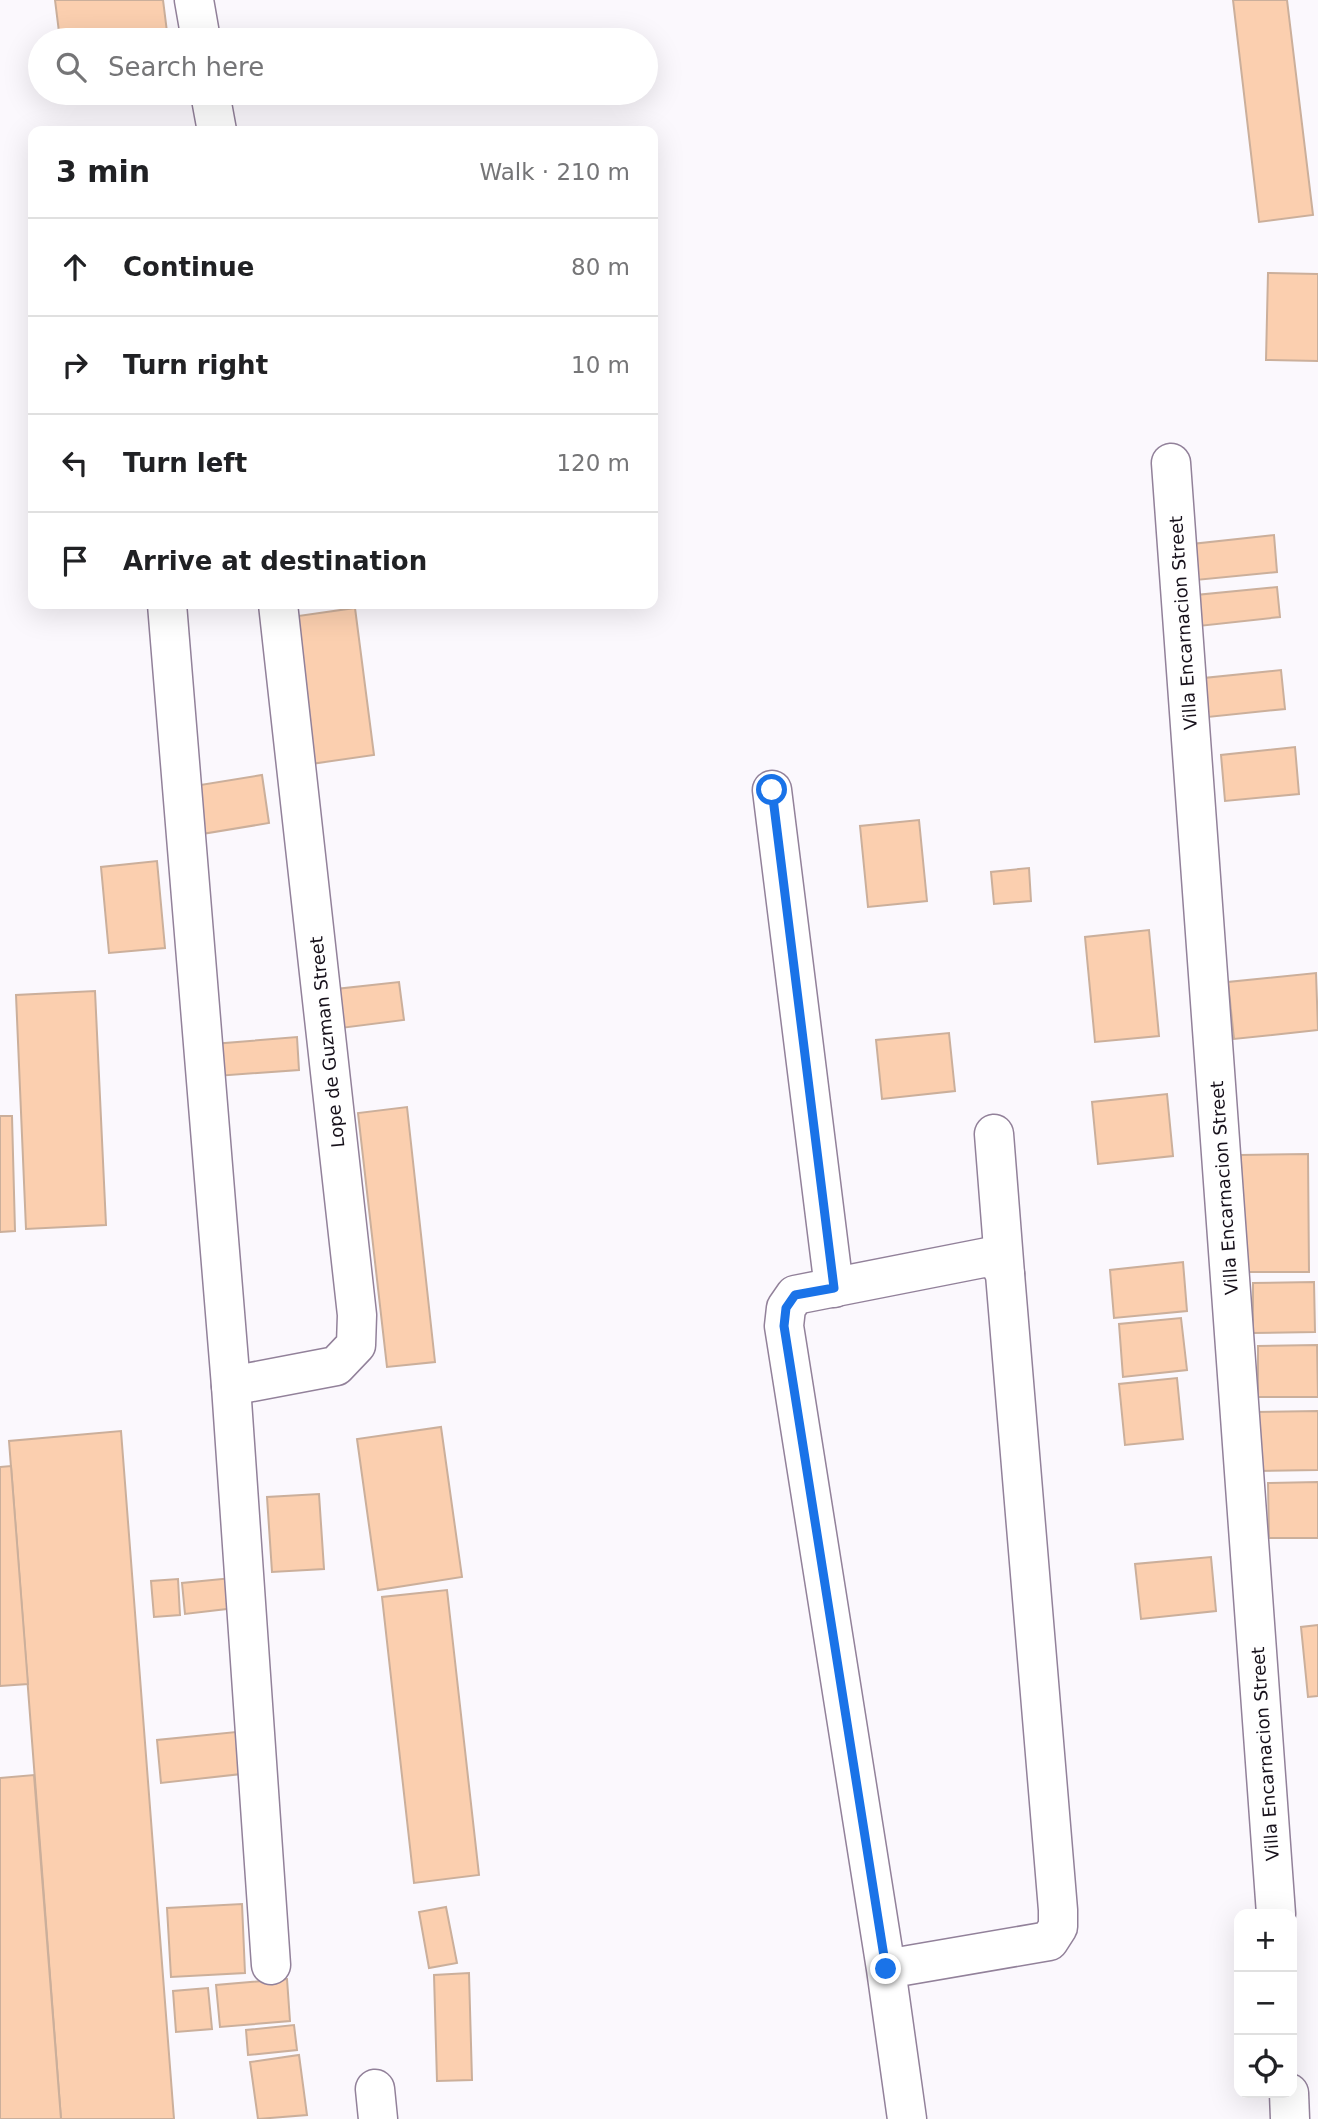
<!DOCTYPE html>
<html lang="en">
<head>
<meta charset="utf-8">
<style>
  body { margin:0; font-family:"DejaVu Sans",sans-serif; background:#f6f6f6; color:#202124 }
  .controls { position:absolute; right:21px; bottom:21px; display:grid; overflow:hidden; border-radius:14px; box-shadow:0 7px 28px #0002 }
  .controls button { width:63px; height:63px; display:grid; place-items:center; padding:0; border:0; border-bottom:2px solid #e0e0e0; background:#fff; color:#202124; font:35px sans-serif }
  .stop { position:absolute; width:21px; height:21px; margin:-16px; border:5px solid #1a73e8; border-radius:50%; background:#fff }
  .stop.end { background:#1a73e8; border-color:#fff; box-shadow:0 2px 7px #0008 }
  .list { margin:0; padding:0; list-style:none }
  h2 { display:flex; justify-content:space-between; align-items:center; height:91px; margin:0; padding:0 28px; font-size:30px }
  h2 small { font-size:23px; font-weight:400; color:#757577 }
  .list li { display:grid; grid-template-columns:46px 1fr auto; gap:21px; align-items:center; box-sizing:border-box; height:98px; padding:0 28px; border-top:2px solid #e0e0e0 }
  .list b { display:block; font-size:26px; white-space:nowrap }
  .list em { font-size:23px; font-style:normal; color:#757577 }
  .icon { flex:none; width:38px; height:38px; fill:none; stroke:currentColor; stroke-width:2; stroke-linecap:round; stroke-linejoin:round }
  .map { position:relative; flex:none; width:1318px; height:2119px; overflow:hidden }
  .search { position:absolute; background:#fff; box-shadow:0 7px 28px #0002; left:28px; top:28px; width:630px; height:77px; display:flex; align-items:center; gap:18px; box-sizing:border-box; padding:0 24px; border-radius:38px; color:#757577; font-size:26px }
  .panel { position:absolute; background:#fff; box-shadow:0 7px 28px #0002; left:28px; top:126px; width:630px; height:483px; border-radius:14px }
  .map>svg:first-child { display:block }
  .building { fill:#fbcfaf; stroke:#cbaf9b; stroke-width:2 }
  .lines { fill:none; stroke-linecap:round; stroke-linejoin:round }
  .minor-casing { stroke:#92819a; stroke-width:41 }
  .minor { stroke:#fff; stroke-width:38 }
  .route { stroke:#1a73e8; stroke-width:9 }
  .labels { text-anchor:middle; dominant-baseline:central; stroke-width:6; stroke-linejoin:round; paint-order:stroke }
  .street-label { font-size:18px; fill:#17111b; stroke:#fff }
</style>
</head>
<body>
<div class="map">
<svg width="1318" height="2119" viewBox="0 0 1318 2119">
  <rect width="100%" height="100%" fill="#fbf8fd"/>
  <g class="building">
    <polygon points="55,0 163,0 168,40 60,40"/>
    <polygon points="1233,0 1287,0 1313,215 1259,222"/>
    <polygon points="1268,273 1318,274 1318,361 1266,360"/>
    <polygon points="1274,535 1277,572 1196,580 1192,544"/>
    <polygon points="1277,587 1280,617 1199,626 1196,595"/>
    <polygon points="355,608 374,755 311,764 291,617"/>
    <polygon points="1281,670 1285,709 1208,717 1204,678"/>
    <polygon points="1295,747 1299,794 1225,801 1221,755"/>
    <polygon points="262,775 269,823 202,834 194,786"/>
    <polygon points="919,820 927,901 868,907 860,826"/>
    <polygon points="157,861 165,948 109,953 101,867"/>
    <polygon points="1029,868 1031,901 994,904 991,872"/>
    <polygon points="1149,930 1159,1036 1095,1042 1085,937"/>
    <polygon points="1316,973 1318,1030 1234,1039 1228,982"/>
    <polygon points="399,982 404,1020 341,1028 336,989"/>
    <polygon points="95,991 106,1225 26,1229 16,995"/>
    <polygon points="949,1033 955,1091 882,1099 876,1040"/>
    <polygon points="297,1037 299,1070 216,1076 213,1044"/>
    <polygon points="1167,1094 1173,1156 1098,1164 1092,1102"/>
    <polygon points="407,1107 435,1362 387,1367 358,1113"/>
    <polygon points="0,1116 12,1116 15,1231 0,1232"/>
    <polygon points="1308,1154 1309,1272 1242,1272 1241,1155"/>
    <polygon points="1183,1262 1187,1311 1114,1318 1110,1270"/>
    <polygon points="1314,1282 1315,1332 1253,1333 1253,1283"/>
    <polygon points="1181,1318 1187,1370 1123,1377 1119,1324"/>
    <polygon points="1317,1345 1318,1397 1258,1397 1258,1346"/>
    <polygon points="1177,1378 1183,1439 1125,1445 1119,1384"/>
    <polygon points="1318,1411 1318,1470 1256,1471 1256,1412"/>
    <polygon points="441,1427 462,1577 378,1590 357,1439"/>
    <polygon points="121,1431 174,2119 61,2119 9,1441"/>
    <polygon points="11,1466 28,1684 0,1686 0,1467"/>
    <polygon points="1318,1482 1318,1538 1269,1538 1268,1483"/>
    <polygon points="319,1494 324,1569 272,1572 267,1497"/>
    <polygon points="1211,1557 1216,1611 1141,1619 1135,1564"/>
    <polygon points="232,1578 235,1608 185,1614 182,1583"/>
    <polygon points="178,1579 180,1615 154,1617 151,1581"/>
    <polygon points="447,1590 479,1875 414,1883 382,1597"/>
    <polygon points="1318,1625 1318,1696 1308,1697 1301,1627"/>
    <polygon points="236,1732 241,1774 161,1783 157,1740"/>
    <polygon points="34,1775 61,2119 0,2119 0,1778"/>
    <polygon points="242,1904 245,1973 171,1977 167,1908"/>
    <polygon points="446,1907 457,1963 429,1968 419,1912"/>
    <polygon points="469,1973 472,2080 437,2081 434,1975"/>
    <polygon points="287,1979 290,2021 220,2027 216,1985"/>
    <polygon points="208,1988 212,2029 176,2032 173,1991"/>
    <polygon points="294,2025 297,2050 248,2055 246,2030"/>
    <polygon points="299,2055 307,2115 258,2119 250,2062"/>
  </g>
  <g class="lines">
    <g class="minor-casing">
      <g id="minor">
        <polyline points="194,0 201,40"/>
        <polyline points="210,93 217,131"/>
        <polyline points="1171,463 1276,1914"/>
        <polyline points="167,604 231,1386 271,1965"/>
        <polyline points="772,790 834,1288"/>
        <polyline points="994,1134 1005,1274"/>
        <polyline points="231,1386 336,1366 356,1345 357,1315 278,604"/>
        <polyline points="886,1969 1049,1941 1058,1927 1058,1910 1005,1274 999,1263 988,1257 795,1295 786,1308 784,1326 886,1969 907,2119"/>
        <polyline points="375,2089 378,2119"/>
        <polyline points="1289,2093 1290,2119"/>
      </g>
    </g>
    <use href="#minor" class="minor"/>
  </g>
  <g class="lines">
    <polyline class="route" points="772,790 834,1288 795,1295 786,1308 784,1326 886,1969"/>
  </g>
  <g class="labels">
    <g class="street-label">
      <text transform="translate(1183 623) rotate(-94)">Villa Encarnacion Street</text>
      <text transform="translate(327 1042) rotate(-96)">Lope de Guzman Street</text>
      <text transform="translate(1224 1188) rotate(-94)">Villa Encarnacion Street</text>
      <text transform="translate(1265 1754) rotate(-94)">Villa Encarnacion Street</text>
    </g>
  </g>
</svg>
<div class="controls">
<button>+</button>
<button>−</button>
<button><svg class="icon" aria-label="locate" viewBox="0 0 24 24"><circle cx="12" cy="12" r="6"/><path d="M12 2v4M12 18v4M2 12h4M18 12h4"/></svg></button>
</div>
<div class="stop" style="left:772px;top:790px"></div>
<div class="stop end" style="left:886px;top:1969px"></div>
<div class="search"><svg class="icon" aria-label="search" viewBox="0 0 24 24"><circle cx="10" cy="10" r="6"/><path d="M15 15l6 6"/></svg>Search here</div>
<section class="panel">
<h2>3 min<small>Walk · 210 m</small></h2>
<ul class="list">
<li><svg class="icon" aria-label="ahead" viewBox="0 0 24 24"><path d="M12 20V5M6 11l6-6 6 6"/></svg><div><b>Continue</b></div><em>80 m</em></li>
<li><svg class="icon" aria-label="right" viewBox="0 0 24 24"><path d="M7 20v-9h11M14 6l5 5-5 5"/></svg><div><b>Turn right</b></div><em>10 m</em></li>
<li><svg class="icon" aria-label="left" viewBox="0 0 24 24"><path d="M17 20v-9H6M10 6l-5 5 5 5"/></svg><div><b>Turn left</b></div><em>120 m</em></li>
<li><svg class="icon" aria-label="arrive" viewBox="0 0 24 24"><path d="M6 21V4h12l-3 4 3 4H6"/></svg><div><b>Arrive at destination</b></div></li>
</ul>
</section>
</div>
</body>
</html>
